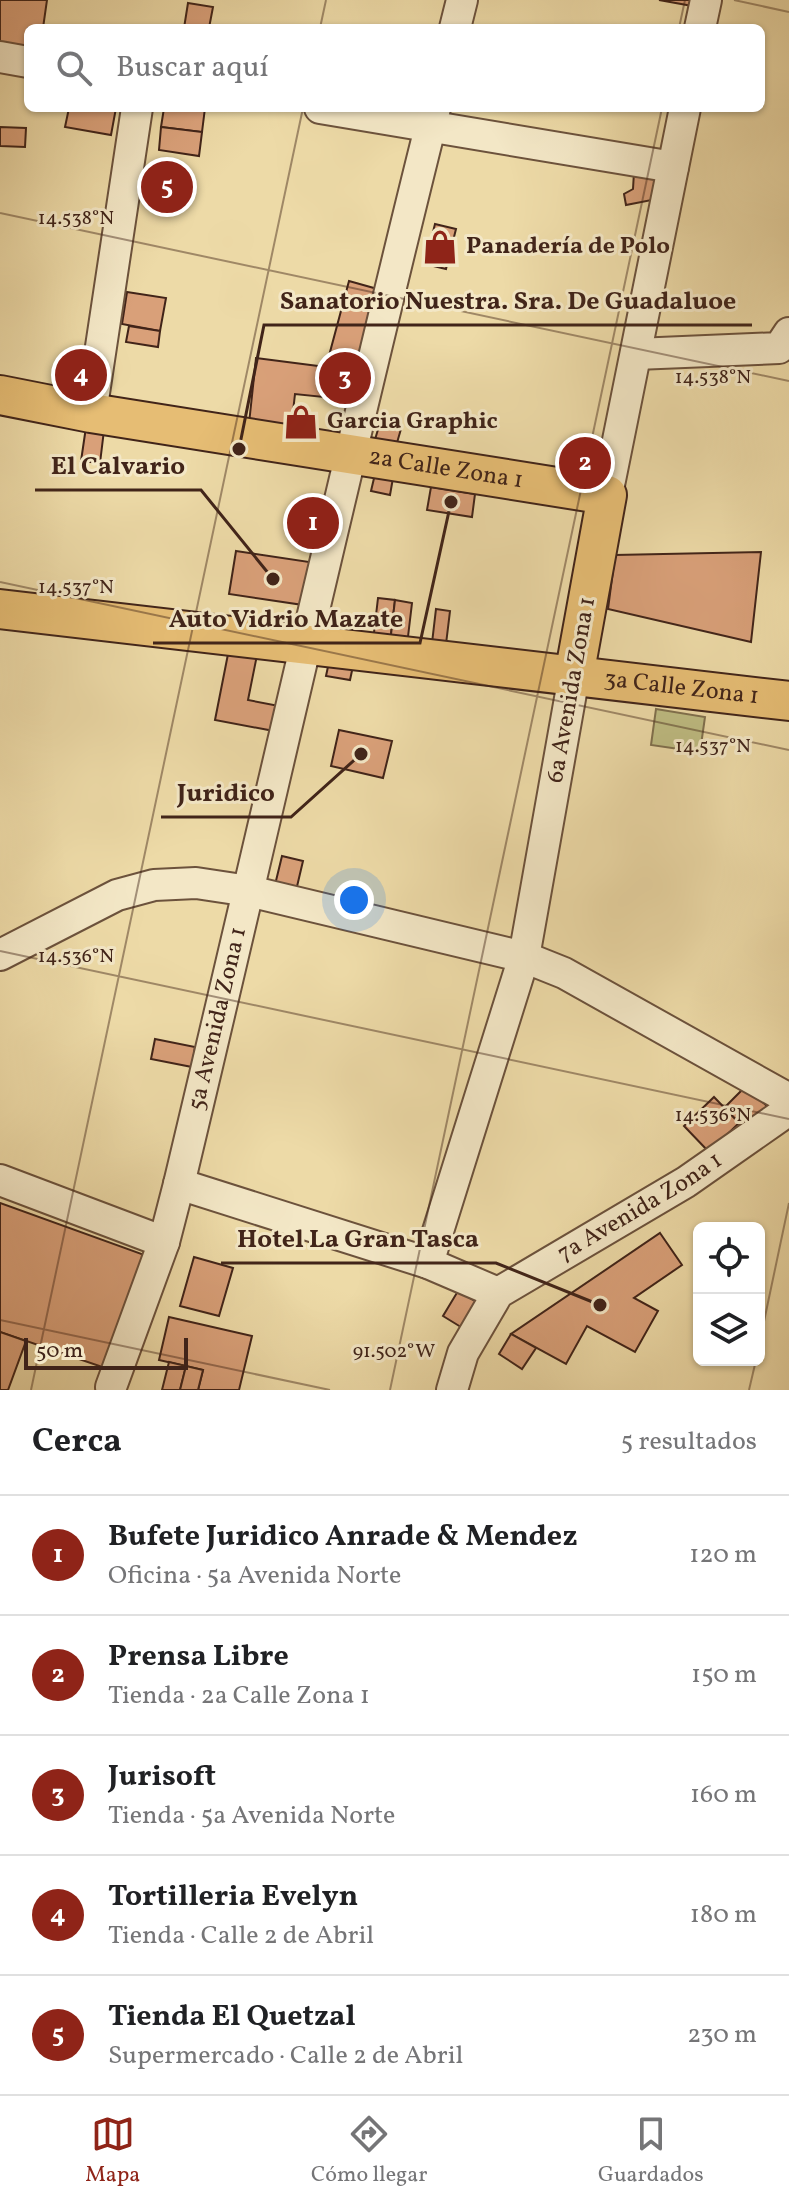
<!DOCTYPE html>
<html lang="es">
<head>
<meta charset="utf-8">
<style>
  body { margin:0; font-family:Vollkorn,serif; background:#f6f6f6; color:#202124 }
  .controls { position:absolute; right:24px; bottom:24px; display:grid; overflow:hidden; border-radius:12px; box-shadow:0 2px 6px #0004 }
  .controls button { width:72px; height:72px; display:grid; place-items:center; padding:0; border:0; border-bottom:2px solid #e0e0e0; background:#fff; color:#202124; font:40px sans-serif }
  .scale { position:absolute; left:24px; bottom:20px; width:164px; box-sizing:border-box; padding-left:8px; border:4px solid #412419; border-top:0; font-size:22px; line-height:28px; white-space:nowrap; color:#412419; -webkit-text-stroke:6px #f3e7c6; paint-order:stroke }
  .you { position:absolute; left:354px; top:900px; width:28px; height:28px; margin:-20px; border:6px solid #fff; border-radius:50%; background:#1a73e8; box-shadow:0 0 0 12px #1a73e833 }
  .badge { display:grid; place-items:center; width:52px; height:52px; border-radius:50%; background:#8f2418; color:#fff; font-size:26px; font-weight:700 }
  .pin { position:absolute; translate:-50% -50%; border:4px solid #fff; box-shadow:0 2px 8px #0006 }
  .list { margin:0; padding:0; list-style:none }
  h2 { display:flex; justify-content:space-between; align-items:center; height:104px; margin:0; padding:0 32px; font-size:34px }
  h2 small { font-size:26px; font-weight:400; color:#757577 }
  .list li { display:grid; grid-template-columns:52px 1fr auto; gap:24px; align-items:center; box-sizing:border-box; height:120px; padding:0 32px; border-top:2px solid #e0e0e0 }
  .list b { display:block; font-size:30px; white-space:nowrap }
  .list p { margin:0; font-size:26px; white-space:nowrap; color:#757577 }
  .list em { font-size:26px; font-style:normal; color:#757577 }
  .icon { flex:none; width:44px; height:44px; fill:none; stroke:currentColor; stroke-width:2; stroke-linecap:round; stroke-linejoin:round }
  .map { position:relative; flex:none; width:789px; height:1390px; overflow:hidden }
  .search { position:absolute; background:#fff; box-shadow:0 2px 6px #0004; left:24px; right:24px; top:24px; height:88px; display:flex; align-items:center; gap:20px; box-sizing:border-box; padding:0 28px; border-radius:12px; color:#757577; font-size:30px }
  .sheet { height:704px; background:#fff }
  nav { display:flex; justify-content:space-around; align-items:center; box-sizing:border-box; height:112px; border-top:2px solid #e0e0e0; background:#fff; font-size:22px; color:#757577 }
  nav a { display:grid; justify-items:center; gap:4px }
  nav .on { color:#8f2418 }
  .map>svg:first-child { display:block }
  .green { fill:#bfbd83; stroke:#80704e; stroke-width:2 }
  .building { fill:#d9a079; stroke:#412419; stroke-width:2 }
  .lines { fill:none; stroke-linecap:round; stroke-linejoin:round }
  .minor-casing { stroke:#6c523c; stroke-width:34 }
  .major-casing { stroke:#412419; stroke-width:42 }
  .minor { stroke:#f3e7c6; stroke-width:30 }
  .major { stroke:#e6bd74; stroke-width:38 }
  .ticks { fill:none; stroke:#412419; stroke-width:2; stroke-opacity:0.45 }
  .labels { text-anchor:middle; dominant-baseline:central; stroke-width:6; stroke-linejoin:round; paint-order:stroke }
  .poi-label { font-size:24px; font-weight:bold; fill:#412419; stroke:#f3e7c6; text-anchor:start }
  .street-label { font-size:24px; fill:#412419; stroke:#f3e7c6 }
  .ticks-label { font-size:20px; text-anchor:middle; fill:#412419; stroke:#f3e7c6; stroke-width:6; stroke-linejoin:round; paint-order:stroke }
  .leader { fill:none; stroke:#412419; stroke-width:3 }
  .callout-dot { fill:#412419; stroke:#f3e7c6; stroke-width:3 }
  .callout-label { font-size:26px; text-anchor:middle; font-weight:bold; fill:#412419; stroke:#f3e7c6; stroke-width:6; stroke-linejoin:round; paint-order:stroke }
</style>
</head>
<body>
<div class="map">
<svg width="789" height="1390" viewBox="0 0 789 1390">
  <rect width="100%" height="100%" fill="#eddaa7"/>
  <filter id="stains"><feTurbulence type="fractalNoise" baseFrequency=".0025" numOctaves="4"/><feColorMatrix values="0 0 0 0 .2 0 0 0 0 .09 0 0 0 0 .02 0 0 0 .5 -.17"/></filter>
  <radialGradient id="worn" r=".72"><stop offset=".6" stop-color="#630" stop-opacity="0"/><stop offset="1" stop-color="#630" stop-opacity=".3"/></radialGradient>
  <polygon class="green" points="656,709 705,717 700,752 651,745"/>
  <g class="building">
    <polygon points="0,0 47,0 43,28 28,28 28,57 0,53"/>
    <polygon points="659,0 699,0 698,7"/>
    <polygon points="188,3 213,7 209,28 184,28"/>
    <polygon points="69,108 116,108 111,135 65,127"/>
    <polygon points="164,108 205,108 202,132 161,127"/>
    <polygon points="0,127 26,128 25,147 0,146"/>
    <polygon points="161,127 202,132 199,156 159,150"/>
    <polygon points="154,166 186,171 180,208 148,202"/>
    <polygon points="634,172 652,173 660,181 657,199 626,205 624,194 633,189"/>
    <polygon points="435,224 456,229 446,269 425,264"/>
    <polygon points="349,281 381,290 363,371 326,367"/>
    <polygon points="127,292 166,298 160,331 122,324"/>
    <polygon points="129,326 160,331 158,347 126,342"/>
    <polygon points="256,358 326,367 363,371 353,400 295,394 290,438 248,433"/>
    <polygon points="71,366 93,370 91,385 69,381"/>
    <polygon points="380,423 401,429 394,453 373,446"/>
    <polygon points="86,427 104,430 100,463 81,461"/>
    <polygon points="572,445 602,450 598,481 568,476"/>
    <polygon points="375,474 393,478 390,495 371,491"/>
    <polygon points="431,487 475,494 472,517 427,510"/>
    <polygon points="307,508 324,512 318,537 302,533"/>
    <polygon points="236,551 316,563 310,606 229,594"/>
    <polygon points="761,552 751,642 608,609 615,555"/>
    <polygon points="378,598 395,600 390,643 373,641"/>
    <polygon points="395,600 412,603 407,645 390,643"/>
    <polygon points="436,609 450,611 446,644 432,643"/>
    <polygon points="229,649 257,655 248,700 279,706 274,731 215,720"/>
    <polygon points="329,662 353,666 350,680 326,676"/>
    <polygon points="339,730 392,741 383,778 331,766"/>
    <polygon points="282,856 303,861 295,895 274,889"/>
    <polygon points="155,1039 195,1047 192,1067 151,1059"/>
    <polygon points="746,1086 770,1109 748,1131 724,1108"/>
    <polygon points="714,1097 739,1123 709,1152 684,1126"/>
    <polygon points="0,1203 150,1257 111,1370 0,1332"/>
    <polygon points="660,1233 682,1265 634,1298 658,1311 635,1352 587,1326 566,1364 511,1334"/>
    <polygon points="194,1257 233,1268 219,1316 180,1306"/>
    <polygon points="458,1291 485,1307 469,1332 443,1316"/>
    <polygon points="169,1317 252,1336 239,1390 198,1390 203,1370 159,1360"/>
    <polygon points="0,1332 26,1341 8,1390 0,1390"/>
    <polygon points="511,1334 536,1348 522,1369 499,1354"/>
    <polygon points="169,1362 186,1366 180,1390 162,1390"/>
    <polygon points="186,1366 203,1370 198,1390 180,1390"/>
  </g>
  <g class="lines">
    <g class="minor-casing">
      <g id="minor">
        <polyline points="455,28 462,0"/>
        <polyline points="700,28 706,0"/>
        <polyline points="0,57 28,62"/>
        <polyline points="320,108 673,167"/>
        <polyline points="636,354 779,348 789,333"/>
        <polyline points="91,413 137,108"/>
        <polyline points="607,495 685,108"/>
        <polyline points="0,955 117,895 154,885 196,883 249,891 524,957 564,973 789,1099"/>
        <polyline points="0,1180 164,1242"/>
        <polyline points="179,1184 428,1263 498,1293"/>
        <polyline points="428,1263 524,957 574,676"/>
        <path id="s1" d="M111,1387L164,1242L179,1184C265,825 345,466 435,108"/>
        <path id="s2" d="M452,1390L463,1353L498,1293L686,1182L789,1110"/>
      </g>
    </g>
    <g class="major-casing">
      <g id="major">
        <path id="s3" d="M0,395L91,413L607,495L574,676"/>
        <path id="s4" d="M0,609L789,701"/>
      </g>
    </g>
    <use href="#minor" class="minor"/>
    <use href="#major" class="major"/>
  </g>
  <path class="ticks" d="M734,0L789,12M320,28L326,0M679,28L685,0M0,213L789,381M0,582L789,750M0,951L789,1119M0,1320L330,1390M759,1345L789,1203M31,1390L303,108M390,1390L662,108M749,1390L756,1360"/>
  <defs>
    <g id="shop-bare" transform="scale(2.76)"><path d="M-5-2.5h2.3a2.7 3.5 0 0 1 5.4 0H5L5.5 6h-11ZM-1.5-2.5h3a1.5 2.3 0 0 0-3 0Z" fill="#8f2418" stroke="#f3e7c6" stroke-width="2.5" paint-order="stroke"/></g>
  </defs>
  <g fill-rule="evenodd">
    <use href="#shop-bare" x="440" y="247"/>
    <use href="#shop-bare" x="301" y="422"/>
  </g>
  <g class="labels">
    <g class="poi-label">
      <text x="466" y="247">Panadería de Polo</text>
      <text x="327" y="422">Garcia Graphic</text>
    </g>
    <g class="street-label">
      <text stroke="none"><textPath href="#s3" startOffset="452">2a Calle Zona 1</textPath></text>
      <text stroke="none"><textPath href="#s4" startOffset="686">3a Calle Zona 1</textPath></text>
      <text transform="translate(572 690) rotate(-80)">6a Avenida Zona 1</text>
      <text stroke="none"><textPath href="#s1" startOffset="384">5a Avenida Zona 1</textPath></text>
      <text stroke="none"><textPath href="#s2" startOffset="274">7a Avenida Zona 1</textPath></text>
    </g>
  </g>
  <g class="ticks-label">
    <text x="76" y="224">14.538°N</text>
    <text x="713" y="383">14.538°N</text>
    <text x="76" y="593">14.537°N</text>
    <text x="713" y="752">14.537°N</text>
    <text x="76" y="962">14.536°N</text>
    <text x="713" y="1121">14.536°N</text>
    <text x="394" y="1357">91.502°W</text>
  </g>
  <path class="leader" d="M239 449L264 325H752M273 579L201 490H35M451 502L420 643H153M361 754L291 817H161M600 1305L496 1263H221"/>
  <g class="callout-dot">
    <circle cx="239" cy="449" r="8"/>
    <circle cx="273" cy="579" r="8"/>
    <circle cx="451" cy="502" r="8"/>
    <circle cx="361" cy="754" r="8"/>
    <circle cx="600" cy="1305" r="8"/>
  </g>
  <g class="callout-label">
    <text x="508" y="309">Sanatorio Nuestra. Sra. De Guadaluoe</text>
    <text x="118" y="474">El Calvario</text>
    <text x="286" y="627">Auto Vidrio Mazate</text>
    <text x="226" y="801">Juridico</text>
    <text x="358" y="1247">Hotel La Gran Tasca</text>
  </g>
  <rect width="100%" height="100%" filter="url(#stains)"/>
  <rect width="100%" height="100%" fill="url(#worn)"/>
</svg>
<div class="controls">
<button><svg class="icon" aria-label="locate" viewBox="0 0 24 24"><circle cx="12" cy="12" r="6"/><path d="M12 2v4M12 18v4M2 12h4M18 12h4"/></svg></button>
<button><svg class="icon" aria-label="layers" viewBox="0 0 24 24"><path d="M12 4l9 5-9 5-9-5zM3 14l9 5 9-5"/></svg></button>
</div>
<div class="scale">50 m</div>
<div class="you"></div>
<div class="pin badge" style="left:313px;top:523px">1</div>
<div class="pin badge" style="left:585px;top:463px">2</div>
<div class="pin badge" style="left:345px;top:378px">3</div>
<div class="pin badge" style="left:81px;top:375px">4</div>
<div class="pin badge" style="left:167px;top:187px">5</div>
<div class="search"><svg class="icon" aria-label="search" viewBox="0 0 24 24"><circle cx="10" cy="10" r="6"/><path d="M15 15l6 6"/></svg>Buscar aquí</div>
</div>
<section class="sheet">
<h2>Cerca<small>5 resultados</small></h2>
<ul class="list">
<li><span class="badge">1</span><div><b>Bufete Juridico Anrade &amp; Mendez</b><p>Oficina · 5a Avenida Norte</p></div><em>120 m</em></li>
<li><span class="badge">2</span><div><b>Prensa Libre</b><p>Tienda · 2a Calle Zona 1</p></div><em>150 m</em></li>
<li><span class="badge">3</span><div><b>Jurisoft</b><p>Tienda · 5a Avenida Norte</p></div><em>160 m</em></li>
<li><span class="badge">4</span><div><b>Tortilleria Evelyn</b><p>Tienda · Calle 2 de Abril</p></div><em>180 m</em></li>
<li><span class="badge">5</span><div><b>Tienda El Quetzal</b><p>Supermercado · Calle 2 de Abril</p></div><em>230 m</em></li>
</ul>
</section>
<nav>
<a class="on"><svg class="icon" aria-label="map" viewBox="0 0 24 24"><path d="M3 6l6-2 6 2 6-2v14l-6 2-6-2-6 2zM9 4v14M15 6v14"/></svg>Mapa</a>
<a><svg class="icon" aria-label="directions" viewBox="0 0 24 24"><path d="M12 3l9 9-9 9-9-9zM9 14v-3h6M13 9l2 2-2 2"/></svg>Cómo llegar</a>
<a><svg class="icon" aria-label="saved" viewBox="0 0 24 24"><path d="M7 4h10v16l-5-4-5 4z"/></svg>Guardados</a>
</nav>
</body>
</html>
